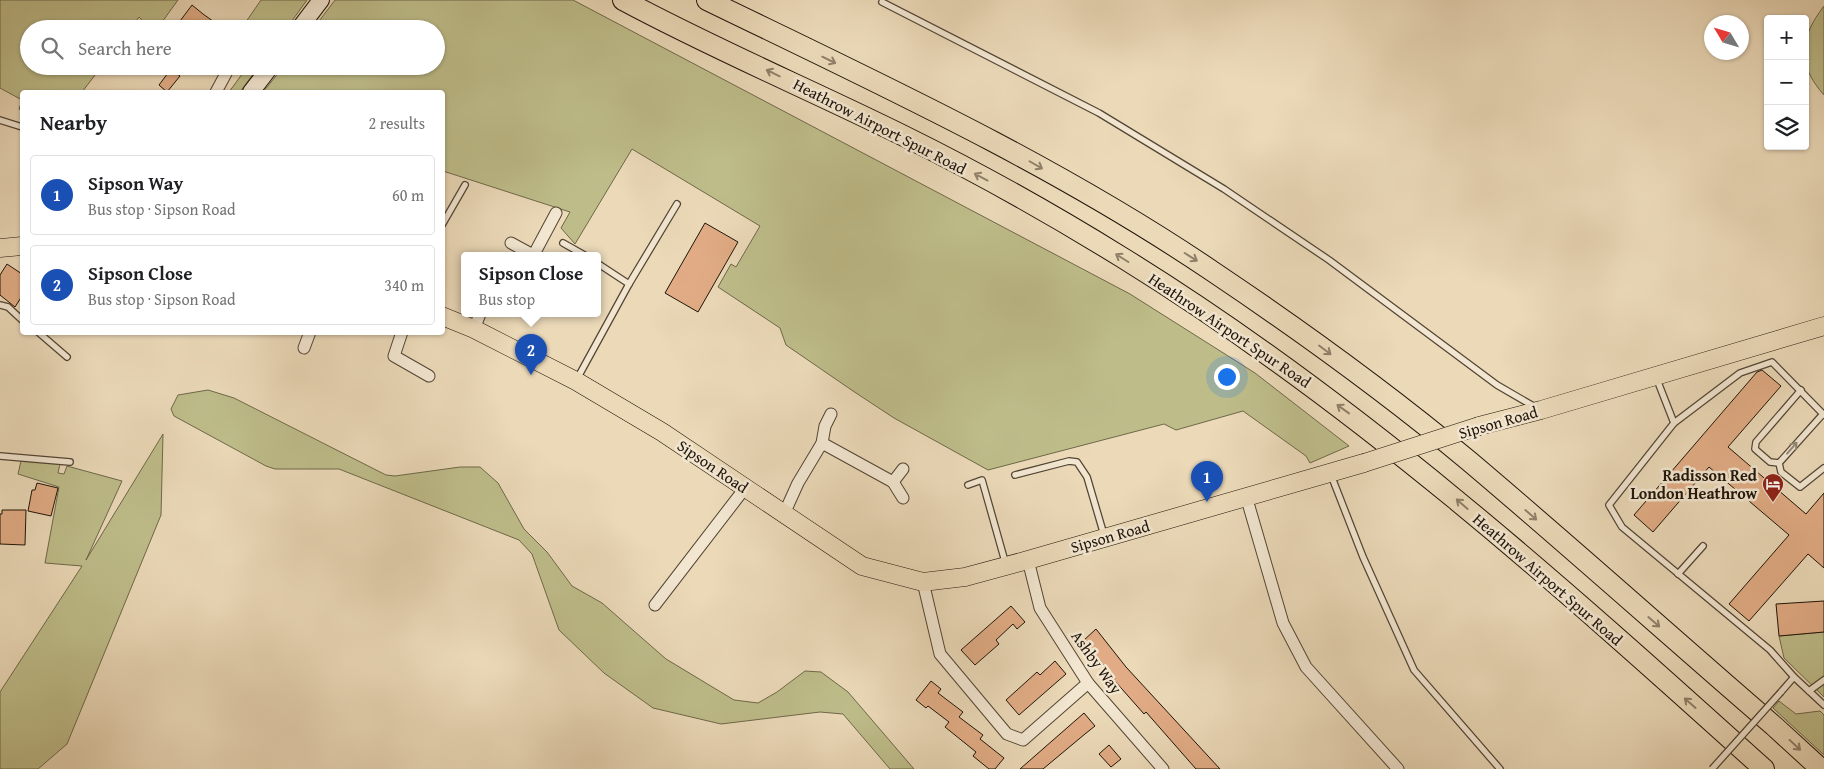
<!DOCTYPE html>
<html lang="en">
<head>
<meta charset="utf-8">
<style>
  body { margin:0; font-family:"Gentium Book Plus",serif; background:#f2f2f2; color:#202124 }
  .controls { position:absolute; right:15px; top:15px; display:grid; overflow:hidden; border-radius:5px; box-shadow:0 1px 4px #0004 }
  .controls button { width:45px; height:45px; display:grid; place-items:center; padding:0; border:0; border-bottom:1px solid #e0e0e0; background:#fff; color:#202124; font:25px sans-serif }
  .compass { position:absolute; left:1704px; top:15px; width:45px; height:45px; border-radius:50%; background:#fff; box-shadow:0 1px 4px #0004; rotate:308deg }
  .you { position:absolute; left:1226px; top:376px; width:18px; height:18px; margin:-12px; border:4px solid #fff; border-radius:50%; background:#1a73e8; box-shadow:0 0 0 8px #1a73e833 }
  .badge { display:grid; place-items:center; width:32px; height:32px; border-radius:50%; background:#2563eb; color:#fff; font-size:16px; font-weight:700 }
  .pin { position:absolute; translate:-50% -41px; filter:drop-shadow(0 1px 2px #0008) }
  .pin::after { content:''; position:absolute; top:26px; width:18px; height:15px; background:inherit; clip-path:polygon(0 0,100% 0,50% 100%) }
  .popup { position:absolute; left:461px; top:252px; width:140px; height:65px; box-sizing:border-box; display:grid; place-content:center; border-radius:5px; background:#fff; filter:drop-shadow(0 1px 4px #0005); font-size:16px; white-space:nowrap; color:#757577 }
  .popup b { font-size:19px; color:#202124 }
  .popup::after { content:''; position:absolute; left:50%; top:100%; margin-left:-10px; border:10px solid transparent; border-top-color:#fff }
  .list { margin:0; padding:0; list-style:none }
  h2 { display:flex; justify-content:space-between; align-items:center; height:65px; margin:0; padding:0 20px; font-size:21px }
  h2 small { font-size:16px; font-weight:400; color:#757577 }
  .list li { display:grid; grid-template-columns:32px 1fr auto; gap:15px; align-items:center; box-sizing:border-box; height:80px; margin:0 10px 10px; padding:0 10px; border:1px solid #e0e0e0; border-radius:5px }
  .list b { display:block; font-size:19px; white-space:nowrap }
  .list p { margin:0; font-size:16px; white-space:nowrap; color:#757577 }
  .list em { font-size:16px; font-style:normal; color:#757577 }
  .icon { flex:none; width:28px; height:28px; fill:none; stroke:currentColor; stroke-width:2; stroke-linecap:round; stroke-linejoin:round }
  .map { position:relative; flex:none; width:1824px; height:769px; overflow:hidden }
  .search { position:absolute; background:#fff; box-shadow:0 1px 4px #0004; left:20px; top:20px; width:425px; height:55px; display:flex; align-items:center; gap:12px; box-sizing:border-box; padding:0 18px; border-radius:28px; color:#757577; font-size:19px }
  .panel { position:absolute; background:#fff; box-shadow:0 1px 4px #0004; left:20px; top:90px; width:425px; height:245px; border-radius:5px }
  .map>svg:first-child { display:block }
  .green { fill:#bebd8a; stroke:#6e6849 }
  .building { fill:#e1ac85; stroke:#1f1408 }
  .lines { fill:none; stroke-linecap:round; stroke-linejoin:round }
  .lane-casing { stroke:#524534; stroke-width:8 }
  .street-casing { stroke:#524534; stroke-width:13 }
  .secondary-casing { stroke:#1f1408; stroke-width:18 }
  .primary-casing { stroke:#1f1408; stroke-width:19 }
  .highway-casing { stroke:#1f1408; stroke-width:22 }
  .lane { stroke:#f2e6d1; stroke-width:5.5 }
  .street { stroke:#f2e6d1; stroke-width:11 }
  .secondary { stroke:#f2e6d1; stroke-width:16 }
  .primary { stroke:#ebd9b8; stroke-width:18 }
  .highway { stroke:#ebd9b8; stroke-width:20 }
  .lane-bridge-casing { stroke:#524534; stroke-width:8; stroke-linecap:butt }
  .primary-bridge-casing { stroke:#1f1408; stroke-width:19; stroke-linecap:butt }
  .lane-bridge { stroke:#f2e6d1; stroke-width:5.5 }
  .primary-bridge { stroke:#ebd9b8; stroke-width:18 }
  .oneway { stroke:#8f8069 }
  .oneway2 { stroke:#938877 }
  .labels { text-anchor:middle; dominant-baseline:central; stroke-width:5; stroke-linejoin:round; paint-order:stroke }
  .street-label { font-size:16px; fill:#1f1408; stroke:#f2e6d1 }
  .poi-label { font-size:16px; font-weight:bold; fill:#1f1408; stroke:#f2e6d1; text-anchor:end }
</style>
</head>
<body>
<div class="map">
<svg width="1824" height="769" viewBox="0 0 1824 769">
  <rect width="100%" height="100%" fill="#ebd9b8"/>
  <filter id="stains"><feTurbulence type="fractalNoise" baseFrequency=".004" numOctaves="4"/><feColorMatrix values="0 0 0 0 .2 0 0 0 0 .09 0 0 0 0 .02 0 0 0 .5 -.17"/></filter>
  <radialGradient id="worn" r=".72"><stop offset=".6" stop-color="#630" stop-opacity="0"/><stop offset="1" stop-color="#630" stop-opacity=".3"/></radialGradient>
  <g class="green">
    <polygon points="0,0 178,0 157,29 151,29 139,17 130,29 29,29 29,66 102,66 82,92 22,92 22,111 19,109 22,100 0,88"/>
    <polygon points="261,0 307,0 286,29 241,29"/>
    <polygon points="335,0 573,0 1130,294 1255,373 1349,446 1310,463 1306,456 1243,411 1176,430 1164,424 988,470 894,418 853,391 786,345 780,328 718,287 731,264 736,267 760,226 632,149 575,244 561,228 570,212 443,171 442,92 263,92 284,66 436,66 436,29 313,29"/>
    <path d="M1824,6V95C1796,64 1800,37 1824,6Z"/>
    <polygon points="248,66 259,66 240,92 229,92"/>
    <polygon points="208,390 234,398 386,475 395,476 460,467 480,467 498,483 524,529 547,552 572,586 602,603 666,659 734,700 758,703 777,692 805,671 821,672 848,692 914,769 890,769 843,714 820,712 721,724 653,708 604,673 559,630 532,554 519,540 339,469 275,469 266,466 174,416 171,409 178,395"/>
    <polygon points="163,434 161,515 67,744 38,769 0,769 0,692 82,566 45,563 59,487 18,474 21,461 60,464 58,473 64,474 67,466 122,481 86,560"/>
    <polygon points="1824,632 1824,697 1784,658 1779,636"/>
    <polygon points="1779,701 1796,714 1820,711 1824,715 1824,755 1773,708"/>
  </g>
  <g class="building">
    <polygon points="192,5 203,14 224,29 191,29 180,21"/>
    <polygon points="171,69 180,76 167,92 159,85"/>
    <polygon points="705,223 738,242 698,312 665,293"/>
    <polygon points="7,264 22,274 22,296 15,307 0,295 0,275"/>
    <polygon points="1762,370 1781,386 1728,447 1806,514 1824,493 1824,568 1808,554 1749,621 1729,604 1789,535 1709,467 1653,532 1634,515 1757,372"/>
    <polygon points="37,483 58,488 51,516 28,511 32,490 35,490"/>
    <polygon points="2,510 26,510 25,545 0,544 0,514 2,514"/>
    <polygon points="1824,601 1824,632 1779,636 1776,604"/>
    <polygon points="1011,606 1025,622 1017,629 1013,624 996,640 999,644 975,665 961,650"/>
    <polygon points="1096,629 1126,667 1220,769 1196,769 1146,712 1144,714 1114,680 1115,678 1083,641"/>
    <polygon points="1055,661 1066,674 1019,715 1006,700 1037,672 1040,675"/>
    <polygon points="931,681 941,689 938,693 963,712 959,717 983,735 980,739 1004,758 995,769 989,769 973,756 976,752 945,727 949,722 928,706 926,708 916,700"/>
    <polygon points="1084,713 1095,726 1085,734 1043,769 1020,769"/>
    <polygon points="1109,745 1121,759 1111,767 1099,754"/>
  </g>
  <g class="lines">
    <g class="lane-casing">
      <g id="lane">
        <polyline points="882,2 1099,113 1224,189 1329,260 1497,385 1535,407"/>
        <polyline points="0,120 22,127"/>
        <polyline points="442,225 465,185"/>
        <polyline points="563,243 586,256"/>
        <polyline points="597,263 629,284"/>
        <polyline points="0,305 8,307 22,320"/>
        <polyline points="38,332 67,357"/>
        <polyline points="1656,377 1674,423 1609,505 1622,527 1770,650 1794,677"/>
        <polyline points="577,379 629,284 677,204"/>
        <polyline points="1823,414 1779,463 1781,472 1800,487 1824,468"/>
        <polyline points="1674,423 1740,373 1772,362 1824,415"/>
        <polyline points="0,456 70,462"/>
        <polyline points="1779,463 1770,462 1755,449 1756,442 1801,390"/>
        <polyline points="1015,475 1069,461 1077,462 1087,477 1104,535"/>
        <polyline points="1331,475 1363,557 1414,670 1500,769"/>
        <polyline points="968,485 982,480 1006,565"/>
        <polyline points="1678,574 1703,546"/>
        <polyline points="1809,691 1824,680"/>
        <polyline points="1781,692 1794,677 1824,705"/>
      </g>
    </g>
    <g class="street-casing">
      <g id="street">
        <polyline points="216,92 230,66"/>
        <polyline points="511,243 533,255"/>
        <polyline points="533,256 556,213"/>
        <polyline points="474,329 480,314"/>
        <polyline points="402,332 394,356 429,376"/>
        <polyline points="304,348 310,332"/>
        <polyline points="822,443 893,482 903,498"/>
        <polyline points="893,482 903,469"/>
        <polyline points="1246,496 1283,623 1306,667 1398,769"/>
        <polyline points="784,514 798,483 822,443 825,426 831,414"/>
        <polyline points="1028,560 1040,608 1088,683 1163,769"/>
        <polyline points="923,582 940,654 1007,734 1023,740 1088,683"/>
        <polyline points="655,605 745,488"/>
      </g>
    </g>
    <g class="secondary-casing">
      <g id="secondary">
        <polyline points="299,29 321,0"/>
        <polyline points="251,92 271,66"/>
      </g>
    </g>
    <g class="primary-casing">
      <g id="primary">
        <polyline points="0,248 22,246"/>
        <polyline points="442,316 474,329 576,381 662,432 862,566 923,582 965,577 1028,560 1364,463"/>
        <polyline points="1479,426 1541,410 1824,326"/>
      </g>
    </g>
    <g class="highway-casing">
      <g id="highway">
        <path d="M623,0C714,49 811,90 904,136C979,173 1052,214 1123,258C1356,402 1561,586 1764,769"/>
        <path d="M707,0C878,83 1054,164 1212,271C1300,330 1387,393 1469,461C1572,548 1672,638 1774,726L1821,769"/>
      </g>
    </g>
    <use href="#lane" class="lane"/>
    <use href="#street" class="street"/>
    <use href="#secondary" class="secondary"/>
    <use href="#primary" class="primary"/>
    <use href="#highway" class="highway"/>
    <g class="lane-bridge-casing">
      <polyline id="lane-bridge" points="1712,769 1781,692"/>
    </g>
    <g class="primary-bridge-casing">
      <polyline id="primary-bridge" points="1364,463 1479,426"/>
    </g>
    <use href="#lane-bridge" class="lane-bridge"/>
    <use href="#primary-bridge" class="primary-bridge"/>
  </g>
  <defs><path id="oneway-shaft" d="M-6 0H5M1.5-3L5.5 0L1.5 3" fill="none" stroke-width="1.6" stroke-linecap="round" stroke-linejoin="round" transform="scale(1.25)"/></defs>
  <g class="oneway">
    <use href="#oneway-shaft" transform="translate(829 60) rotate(26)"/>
    <use href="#oneway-shaft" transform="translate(773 73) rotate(-154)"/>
    <use href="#oneway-shaft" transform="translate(1036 165) rotate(30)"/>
    <use href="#oneway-shaft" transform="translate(981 177) rotate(-152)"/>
    <use href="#oneway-shaft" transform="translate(1191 257) rotate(32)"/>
    <use href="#oneway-shaft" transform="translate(1122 258) rotate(-148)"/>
    <use href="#oneway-shaft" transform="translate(1325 350) rotate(37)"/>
    <use href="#oneway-shaft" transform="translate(1343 409) rotate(-144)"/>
    <use href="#oneway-shaft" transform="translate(1462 504) rotate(-139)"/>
    <use href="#oneway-shaft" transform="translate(1531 515) rotate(41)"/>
    <use href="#oneway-shaft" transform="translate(1654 622) rotate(41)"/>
    <use href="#oneway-shaft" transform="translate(1690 703) rotate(-139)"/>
    <use href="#oneway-shaft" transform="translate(1795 745) rotate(43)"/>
  </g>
  <use class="oneway2" href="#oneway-shaft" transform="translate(1792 448) rotate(-49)"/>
  <defs>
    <g id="hotel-pin" transform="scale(1.125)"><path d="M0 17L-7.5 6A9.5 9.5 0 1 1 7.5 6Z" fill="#8f2418" stroke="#f2e6d1"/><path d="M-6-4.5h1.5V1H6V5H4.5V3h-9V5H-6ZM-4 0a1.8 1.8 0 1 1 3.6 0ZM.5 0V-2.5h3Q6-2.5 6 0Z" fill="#fff"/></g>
  </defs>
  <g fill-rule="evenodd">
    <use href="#hotel-pin" x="1773" y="484"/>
  </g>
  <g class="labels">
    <g class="street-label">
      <text transform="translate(880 126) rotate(27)">Heathrow Airport Spur Road</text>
      <text transform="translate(1230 330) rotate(34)">Heathrow Airport Spur Road</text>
      <text transform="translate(1498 422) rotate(-16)">Sipson Road</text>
      <text transform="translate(713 466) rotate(34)">Sipson Road</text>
      <text transform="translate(1110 536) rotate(-16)">Sipson Road</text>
      <text transform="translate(1548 579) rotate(41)">Heathrow Airport Spur Road</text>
      <text transform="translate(1097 662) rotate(54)">Ashby Way</text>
    </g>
    <g class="poi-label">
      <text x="1757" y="475">Radisson Red<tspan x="1757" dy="18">London Heathrow</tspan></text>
    </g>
  </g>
  <rect width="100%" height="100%" filter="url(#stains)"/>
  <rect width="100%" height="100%" fill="url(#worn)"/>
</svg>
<div class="controls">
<button>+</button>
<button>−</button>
<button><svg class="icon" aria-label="layers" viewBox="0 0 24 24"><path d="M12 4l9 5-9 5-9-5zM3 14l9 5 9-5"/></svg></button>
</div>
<svg class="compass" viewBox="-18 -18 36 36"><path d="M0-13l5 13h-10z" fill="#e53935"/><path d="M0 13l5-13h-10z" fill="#757577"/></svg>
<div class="you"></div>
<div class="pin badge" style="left:1207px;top:502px;background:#1a4fb4">1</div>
<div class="pin badge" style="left:531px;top:375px;background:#1a4fb4">2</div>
<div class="popup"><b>Sipson Close</b>Bus stop</div>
<div class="search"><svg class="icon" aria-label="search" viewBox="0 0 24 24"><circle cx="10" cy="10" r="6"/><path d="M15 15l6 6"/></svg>Search here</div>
<section class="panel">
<h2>Nearby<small>2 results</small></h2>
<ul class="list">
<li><span class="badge" style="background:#1a4fb4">1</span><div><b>Sipson Way</b><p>Bus stop · Sipson Road</p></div><em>60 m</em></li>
<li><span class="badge" style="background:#1a4fb4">2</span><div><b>Sipson Close</b><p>Bus stop · Sipson Road</p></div><em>340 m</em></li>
</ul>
</section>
</div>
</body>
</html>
